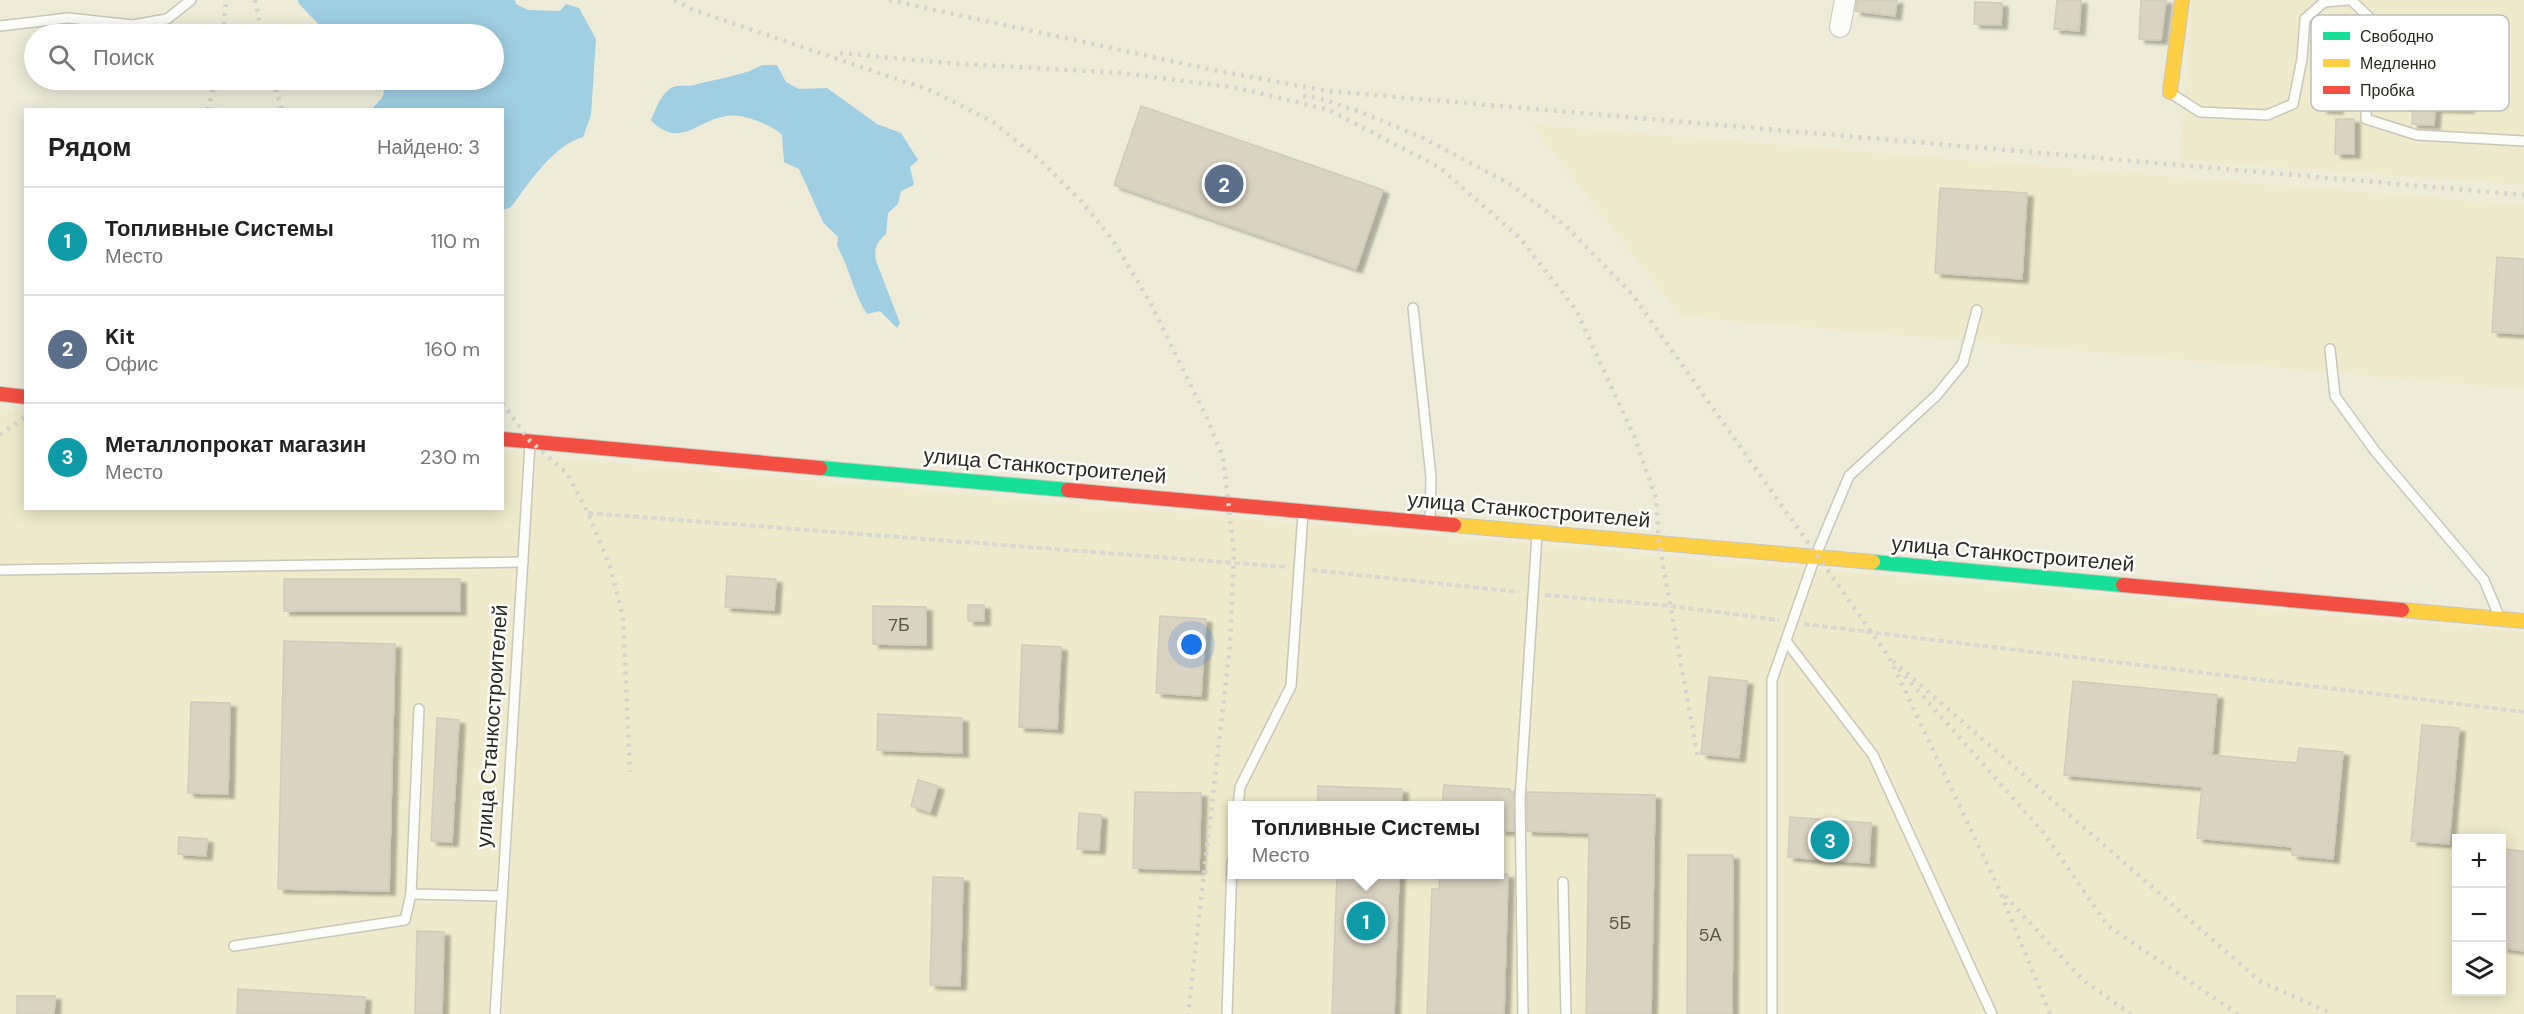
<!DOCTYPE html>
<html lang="ru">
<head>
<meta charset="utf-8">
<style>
  body { margin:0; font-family:"DM Sans",sans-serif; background:#f2f2f2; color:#222 }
  .controls { position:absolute; right:18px; bottom:18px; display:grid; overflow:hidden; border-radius:0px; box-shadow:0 3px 15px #0003 }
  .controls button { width:54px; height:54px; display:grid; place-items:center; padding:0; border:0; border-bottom:2px solid #e0e0e0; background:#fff; color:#222; font:30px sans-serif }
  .you { position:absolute; left:1192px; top:645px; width:21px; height:21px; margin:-15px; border:4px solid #fff; border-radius:50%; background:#1a73e8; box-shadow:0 0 0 9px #1a73e833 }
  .badge { display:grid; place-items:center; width:39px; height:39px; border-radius:50%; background:#db2777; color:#fff; font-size:20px; font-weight:700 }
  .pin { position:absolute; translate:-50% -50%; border:3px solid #fff; box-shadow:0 2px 6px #0006 }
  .popup { position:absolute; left:1228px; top:801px; width:276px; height:78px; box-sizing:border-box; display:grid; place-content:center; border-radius:0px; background:#fff; filter:drop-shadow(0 2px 4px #0005); font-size:20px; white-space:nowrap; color:#767676 }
  .popup b { font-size:22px; color:#222 }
  .popup::after { content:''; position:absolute; left:50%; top:100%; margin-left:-12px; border:12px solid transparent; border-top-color:#fff }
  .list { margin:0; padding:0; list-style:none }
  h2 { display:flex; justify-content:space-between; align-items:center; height:78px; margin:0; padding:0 24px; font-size:26px }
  h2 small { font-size:20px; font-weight:400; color:#767676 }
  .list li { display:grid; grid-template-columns:39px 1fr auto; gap:18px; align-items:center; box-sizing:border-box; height:108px; padding:0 24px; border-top:2px solid #e0e0e0 }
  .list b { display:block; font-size:22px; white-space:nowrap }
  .list p { margin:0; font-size:20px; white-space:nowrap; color:#767676 }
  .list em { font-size:20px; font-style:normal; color:#767676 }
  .icon { flex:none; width:33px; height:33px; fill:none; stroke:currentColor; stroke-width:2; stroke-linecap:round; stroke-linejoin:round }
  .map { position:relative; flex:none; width:2524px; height:1014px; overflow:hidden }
  .search { position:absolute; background:#fff; box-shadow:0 3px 15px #0003; left:24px; top:24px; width:480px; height:66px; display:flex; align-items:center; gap:15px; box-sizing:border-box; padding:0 21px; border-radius:33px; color:#767676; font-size:22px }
  .panel { position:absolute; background:#fff; box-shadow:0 3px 15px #0003; left:24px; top:108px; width:480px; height:402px; border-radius:0px }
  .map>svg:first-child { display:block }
  .built { fill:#efeacb; fill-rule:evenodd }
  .water { fill:#a0cee3 }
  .building { fill:#dbd3c2; stroke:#d0cbbe; stroke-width:1.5; filter:url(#shadow) }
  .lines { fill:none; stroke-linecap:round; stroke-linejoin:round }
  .lane-casing { stroke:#c9c7b9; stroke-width:12 }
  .street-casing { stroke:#c9c7b9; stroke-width:22 }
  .fast-casing { stroke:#c9c7b9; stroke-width:16 }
  .slow-casing { stroke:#c9c7b9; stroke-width:16 }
  .jam-casing { stroke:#c9c7b9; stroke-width:16 }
  .path { stroke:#d9d8d2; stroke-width:4; stroke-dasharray:6 3; stroke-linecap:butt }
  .lane { stroke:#fcfcf9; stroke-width:9 }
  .street { stroke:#fcfcf9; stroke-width:20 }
  .fast { stroke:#16e098; stroke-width:14 }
  .slow { stroke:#ffcf43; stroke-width:14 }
  .jam { stroke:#f24e42; stroke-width:14 }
  .rail { stroke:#d4d3ce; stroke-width:4.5; stroke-dasharray:3 6; stroke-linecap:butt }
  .labels { text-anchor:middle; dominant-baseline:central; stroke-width:5; stroke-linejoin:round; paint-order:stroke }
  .number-label { font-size:18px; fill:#5a5649 }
  .street-label { font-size:21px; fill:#2b291d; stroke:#fff }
  .key { fill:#fff; stroke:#bfbfbb; stroke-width:1.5 }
  .key-label { font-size:16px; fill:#2b291d }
</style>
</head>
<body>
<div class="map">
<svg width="2524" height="1014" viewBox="0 0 2524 1014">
  <defs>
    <filter id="shadow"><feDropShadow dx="6" dy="4" stdDeviation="1.5" flood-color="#0004"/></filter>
  </defs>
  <rect width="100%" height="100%" fill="#eeecd9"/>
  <g class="built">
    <polygon points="2192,0 2524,0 2524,185 2180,160"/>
    <polygon points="1532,125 2524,205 2524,389 1680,316"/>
    <path d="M0,409L25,411L26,508H502L503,453L2524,632V1014H0ZM1232,806H1500V874H1232ZM2456,838H2502V992H2456Z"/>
  </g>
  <g class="water">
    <path d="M298,0H515L516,4L528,10L560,11L566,4L579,8L596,39L591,115L583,137C551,147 531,181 511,207L503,210L502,110L372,109C381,98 389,96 380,80H494V34H328L299,4Z"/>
    <path d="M762,65H777L786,82L799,89L827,88L877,124L901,133L918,160L910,167L914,185L901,191L898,204L888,213L886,234C876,243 874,248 876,261L900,323L897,328L880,311L867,314C853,293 850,268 837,246L838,237L823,222L799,169L784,162L782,135C772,125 742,113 727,116C697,120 679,150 651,120C656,109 660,95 671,88C677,84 687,87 694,85C714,79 744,76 762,65Z"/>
  </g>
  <g class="building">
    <polygon points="1857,0 1897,0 1895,16 1855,11"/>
    <polygon points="2057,0 2081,0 2079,31 2054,29"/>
    <polygon points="2141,0 2166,0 2161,40 2139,39"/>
    <polygon points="1975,2 2002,3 2001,25 1974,24"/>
    <polygon points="2326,21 2342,21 2337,110 2321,109"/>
    <polygon points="2389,30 2495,34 2494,57 2470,56 2468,109 2435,108 2434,125 2412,124 2413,103 2376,102 2377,66 2387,66"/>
    <polygon points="1141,106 1383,190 1356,269 1114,185"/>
    <polygon points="2336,119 2354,119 2354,154 2335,154"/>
    <polygon points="1940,188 2027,193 2022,279 1935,273"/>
    <polygon points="2497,257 2524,259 2524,334 2492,332"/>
    <polygon points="727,576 776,579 774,610 725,607"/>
    <rect x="284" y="579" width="176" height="32"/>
    <rect x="968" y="605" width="16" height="16"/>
    <polygon points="873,606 926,607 926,645 873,644"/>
    <polygon points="1160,616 1206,619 1201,696 1156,693"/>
    <polygon points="284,641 395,644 389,891 278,889"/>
    <polygon points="1022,645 1061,647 1057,729 1019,727"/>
    <polygon points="1709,677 1747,681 1739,758 1701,754"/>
    <polygon points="2073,681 2217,695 2212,755 2297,763 2299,748 2343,752 2333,859 2292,855 2292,847 2197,838 2202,787 2064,775"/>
    <polygon points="191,702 230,703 228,794 188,793"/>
    <polygon points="878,714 962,718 962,753 877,750"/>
    <polygon points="437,718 459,720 452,842 431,841"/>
    <polygon points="2422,725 2459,728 2449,844 2411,841"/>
    <polygon points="918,780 938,786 930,812 911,806"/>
    <polygon points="1444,785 1510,789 1510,792 1514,792 1514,831 1500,831 1500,806 1442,806"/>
    <polygon points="1318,786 1402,789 1402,806 1318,806"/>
    <polygon points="1135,792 1201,793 1199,870 1133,868"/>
    <polygon points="1527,792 1655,795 1651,1014 1586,1014 1589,833 1527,831"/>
    <polygon points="1079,813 1101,815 1099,850 1077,849"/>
    <polygon points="1790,817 1871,823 1869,863 1788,857"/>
    <polygon points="179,837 207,839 206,856 178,854"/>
    <polygon points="2502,849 2524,851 2524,951 2502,948"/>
    <polygon points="1688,855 1733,855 1732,1014 1687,1014"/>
    <polygon points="1337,874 1399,874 1394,1014 1332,1014"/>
    <polygon points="1440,874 1508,874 1504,1014 1427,1014 1432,889 1439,889"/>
    <polygon points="933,877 963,878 960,986 930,985"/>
    <polygon points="417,931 444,932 442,1014 415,1014"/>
    <polygon points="238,989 365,997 364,1014 237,1014"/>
    <polygon points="17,996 55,996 54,1014 17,1014"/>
  </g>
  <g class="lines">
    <g class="lane-casing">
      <g id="lane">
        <polyline points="2351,0 2369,17 2366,119 2417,135 2524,141"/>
        <polyline points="0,26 68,18 133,25 167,19 191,0"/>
        <polyline points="2172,94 2200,112 2267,115 2293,104 2302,59 2305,19 2324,2 2348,0"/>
        <polyline points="1413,308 1431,477 1430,520"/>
        <polyline points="2330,349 2335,396 2375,451 2484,580 2499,616"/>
        <polyline points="0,570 523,562"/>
        <polyline points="1786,641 1873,755 1992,1014"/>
        <polyline points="419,709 411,894 502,896"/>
        <polyline points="1238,806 1240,787 1291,686 1303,513"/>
        <polyline points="1563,882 1566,1014"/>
        <polyline points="234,946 405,920 411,894"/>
        <polyline points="495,1014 530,444"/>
        <polyline points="1227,1014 1232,862"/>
        <polyline points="1523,1014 1520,799 1537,534"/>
        <polyline points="1772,1014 1772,680 1815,557 1849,476 1937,395 1963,363 1977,310"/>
      </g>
    </g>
    <g class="street-casing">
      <polyline id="street" points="1840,27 1845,0"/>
    </g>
    <g class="fast-casing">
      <g id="fast">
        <polyline points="820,468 1068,490"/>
        <polyline points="1873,562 2123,585"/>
      </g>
    </g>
    <g class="slow-casing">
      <g id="slow">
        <polyline points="2170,92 2182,0"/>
        <polyline points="1454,525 1873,562"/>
        <polyline points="2402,610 2524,621"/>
      </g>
    </g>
    <g class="jam-casing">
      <g id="jam">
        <polyline points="0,394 26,397"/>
        <polyline points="502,439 820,468"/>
        <polyline points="1068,490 1454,525"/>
        <polyline points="2123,585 2402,610"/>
      </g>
    </g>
    <g class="path">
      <polyline points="588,513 1287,567"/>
      <polyline points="1312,570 1519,592"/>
      <polyline points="1545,595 1671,606 1779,620"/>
      <polyline points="1804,624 2524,712"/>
    </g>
    <use href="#lane" class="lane"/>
    <use href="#street" class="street"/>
    <use href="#fast" class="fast"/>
    <use href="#slow" class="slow"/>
    <use href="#jam" class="jam"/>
    <g class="rail">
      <polyline points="255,0 262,34"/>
      <polyline points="674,0 691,9 932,91 993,122 1039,159 1081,201 1112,239 1150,302 1206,416 1223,457 1234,552 1230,646 1188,1014"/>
      <polyline points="889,0 1213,70 1328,91 2524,195"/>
      <polyline points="223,34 226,0"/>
      <polyline points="840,53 947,63 1122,73 1238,88 1329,110 1439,167 1520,238 1576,310 1634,436 1656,498 1659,543 1698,758"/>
      <polyline points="273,80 282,110"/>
      <polyline points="1303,96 1319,98 1363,113 1423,138 1510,184 1566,226 1632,294 1889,657 1999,889 2050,1014"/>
      <polyline points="208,110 215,80"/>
      <polyline points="502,403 530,441 567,473 588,513 611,569 623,617 630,772"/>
      <polyline points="0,435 26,416"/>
      <polyline points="1893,661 2261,982 2333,1014"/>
      <polyline points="1899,669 2043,832 2108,926 2238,1014"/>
      <polyline points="2005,896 2084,981 2131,1014"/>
    </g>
  </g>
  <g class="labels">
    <g class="number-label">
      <text x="899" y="625">7Б</text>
      <text x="1620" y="923">5Б</text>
      <text x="1710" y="935">5А</text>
    </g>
    <g class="street-label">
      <text transform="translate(1045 466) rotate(5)">улица Станкостроителей</text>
      <text transform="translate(1529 510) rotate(5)">улица Станкостроителей</text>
      <text transform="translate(2013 554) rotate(5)">улица Станкостроителей</text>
      <text transform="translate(492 726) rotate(-86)">улица Станкостроителей</text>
    </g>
  </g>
  <rect x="2311" y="15" width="198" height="96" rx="9" class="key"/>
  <rect x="2323" y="32" width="27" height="8" fill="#16e098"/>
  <rect x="2323" y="59" width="27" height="8" fill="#ffcf43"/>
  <rect x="2323" y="86" width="27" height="8" fill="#f24e42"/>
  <g class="key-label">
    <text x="2360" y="42">Свободно</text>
    <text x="2360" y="69">Медленно</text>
    <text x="2360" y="96">Пробка</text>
  </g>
</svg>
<div class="controls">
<button>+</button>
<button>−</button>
<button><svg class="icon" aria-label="layers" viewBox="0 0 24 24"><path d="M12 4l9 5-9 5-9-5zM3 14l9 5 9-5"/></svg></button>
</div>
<div class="you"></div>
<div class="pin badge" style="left:1366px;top:921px;background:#0f9aa8">1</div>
<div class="popup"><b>Топливные Системы</b>Место</div>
<div class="pin badge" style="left:1224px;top:184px;background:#5c6f8a">2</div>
<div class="pin badge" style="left:1830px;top:840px;background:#0f9aa8">3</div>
<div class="search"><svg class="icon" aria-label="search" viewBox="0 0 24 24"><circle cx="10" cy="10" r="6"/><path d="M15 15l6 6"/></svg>Поиск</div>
<section class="panel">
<h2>Рядом<small>Найдено: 3</small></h2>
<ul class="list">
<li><span class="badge" style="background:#0f9aa8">1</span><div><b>Топливные Системы</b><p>Место</p></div><em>110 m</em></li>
<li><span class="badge" style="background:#5c6f8a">2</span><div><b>Kit</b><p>Офис</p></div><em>160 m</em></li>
<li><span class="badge" style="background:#0f9aa8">3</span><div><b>Металлопрокат магазин</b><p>Место</p></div><em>230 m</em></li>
</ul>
</section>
</div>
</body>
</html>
